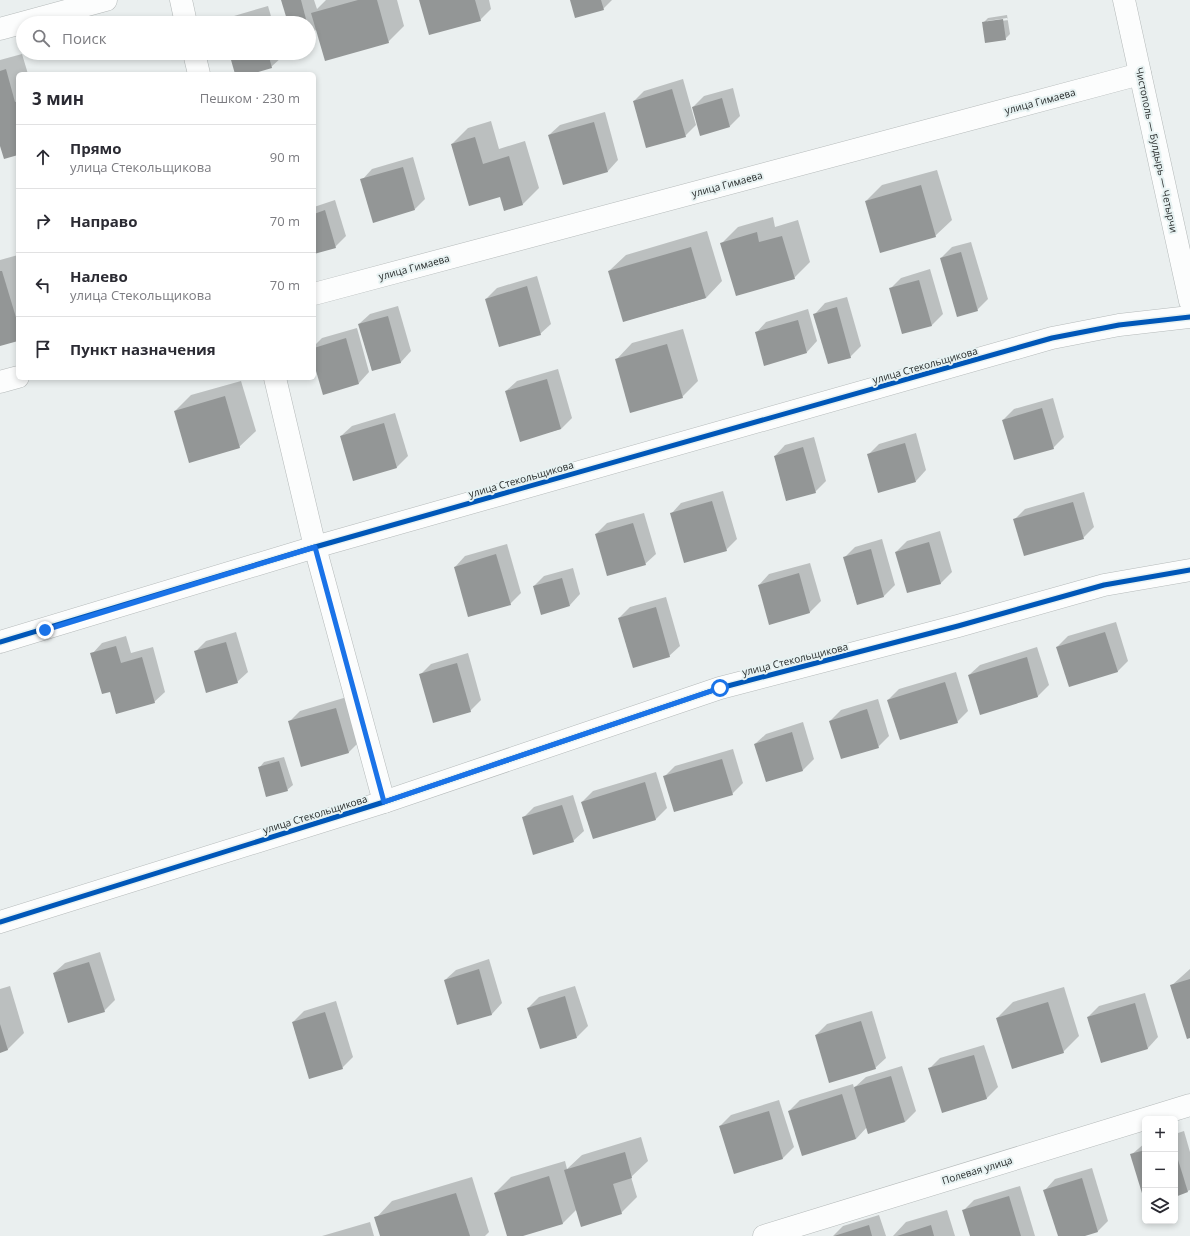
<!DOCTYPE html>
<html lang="ru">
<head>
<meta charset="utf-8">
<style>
  body { margin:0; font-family:"Open Sans",sans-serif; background:#f7f7f7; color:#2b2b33 }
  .controls { position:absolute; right:12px; bottom:12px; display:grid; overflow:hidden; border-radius:6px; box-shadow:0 2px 6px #0003 }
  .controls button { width:36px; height:36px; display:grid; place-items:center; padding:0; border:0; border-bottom:1px solid #e1e1e2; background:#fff; color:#2b2b33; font:20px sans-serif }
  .stop { position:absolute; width:12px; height:12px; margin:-9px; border:3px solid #1a73e8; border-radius:50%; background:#fff }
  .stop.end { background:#1a73e8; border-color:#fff; box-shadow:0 1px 4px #0008 }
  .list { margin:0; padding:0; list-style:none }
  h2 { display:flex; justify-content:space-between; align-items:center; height:52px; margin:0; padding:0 16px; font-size:17px }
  h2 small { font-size:13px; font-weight:400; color:#7c7c81 }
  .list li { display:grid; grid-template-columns:26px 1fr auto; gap:12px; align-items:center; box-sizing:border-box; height:64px; padding:0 16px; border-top:1px solid #e1e1e2 }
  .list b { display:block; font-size:15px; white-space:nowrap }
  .list p { margin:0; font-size:13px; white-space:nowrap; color:#7c7c81 }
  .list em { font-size:13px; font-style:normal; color:#7c7c81 }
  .icon { flex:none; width:22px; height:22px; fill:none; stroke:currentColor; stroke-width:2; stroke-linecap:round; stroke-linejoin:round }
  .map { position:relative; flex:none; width:1190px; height:1236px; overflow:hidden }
  .search { position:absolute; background:#fff; box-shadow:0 2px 6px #0003; left:16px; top:16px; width:300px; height:44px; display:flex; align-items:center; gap:10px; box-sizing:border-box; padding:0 14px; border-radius:22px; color:#7c7c81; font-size:15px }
  .panel { position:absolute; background:#fff; box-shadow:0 2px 6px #0003; left:16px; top:72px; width:300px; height:308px; border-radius:6px }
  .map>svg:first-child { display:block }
  .shadow { fill:#0003; fill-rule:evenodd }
  .building { fill:#939696 }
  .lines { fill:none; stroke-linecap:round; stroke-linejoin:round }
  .minor-casing { stroke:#b5baba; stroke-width:23 }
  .minor { stroke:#fcfdfd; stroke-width:22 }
  .cycleway-casing { stroke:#e7f2f2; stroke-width:8 }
  .cycleway { stroke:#0057b8; stroke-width:5 }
  .route { stroke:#1a73e8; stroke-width:5 }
  .labels { text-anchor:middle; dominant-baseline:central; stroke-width:4; stroke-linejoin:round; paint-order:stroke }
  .street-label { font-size:10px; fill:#272b2b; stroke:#e7f2f2 }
</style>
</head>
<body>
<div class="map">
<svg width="1190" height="1236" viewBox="0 0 1190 1236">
  <rect width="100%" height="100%" fill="#eaefef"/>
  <g class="shadow">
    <polygon points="282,0 314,0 317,9 326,0 397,0 404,26 388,42 317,29 309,36 309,23 289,23"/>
    <polygon points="420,0 489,0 491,9 480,20"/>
    <polygon points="571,0 612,0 603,9"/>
    <polygon points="268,6 273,23 227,23 234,16"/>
    <path d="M1007,15L1010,34L1005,39L983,23L988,18ZM1007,18L1008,20L987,23V21Z"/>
    <polygon points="230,53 281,53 282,57 271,67 248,74 236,74"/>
    <polygon points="22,54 28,74 18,74 18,154 0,143 0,60"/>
    <polygon points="683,79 696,125 685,136 634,101 644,91"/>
    <polygon points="733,88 740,116 730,126 693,107 704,96"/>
    <polygon points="605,112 618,160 608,171 549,135 560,125"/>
    <polygon points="491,121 499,149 525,141 539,188 523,204 500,196 452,144 468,128"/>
    <polygon points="413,157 425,199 415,209 362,180 372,169"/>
    <polygon points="937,170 952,220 935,236 866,201 882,185"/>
    <polygon points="335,200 346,236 335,247 314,253 314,207"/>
    <polygon points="773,217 775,227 798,220 810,262 794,278 722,243 738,227"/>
    <polygon points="707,231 722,281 706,298 624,321 609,271 626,255"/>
    <polygon points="971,242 988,299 977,310 941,258 952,247"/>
    <polygon points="18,255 18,340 0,345 0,260"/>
    <polygon points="930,269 943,314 932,325 903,333 890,289 901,278"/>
    <polygon points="537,276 551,324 540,334 486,299 497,288"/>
    <polygon points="847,297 861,346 850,357 815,314 825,303"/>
    <polygon points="398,306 411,351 401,362 372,370 359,324 370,314"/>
    <polygon points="808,309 817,341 807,352 756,333 766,322"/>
    <polygon points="357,328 369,372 359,383 314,360 314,346 322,338"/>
    <polygon points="683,329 698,381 682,397 616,360 632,343"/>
    <polygon points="558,369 572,418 561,429 520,440 506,391 517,381"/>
    <polygon points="241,381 256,431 239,447 175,411 191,395"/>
    <polygon points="1053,398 1064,437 1053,448 1003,420 1014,409"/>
    <polygon points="395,413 408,456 397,467 353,479 341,436 352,426"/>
    <polygon points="916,433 926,470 916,481 868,455 879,444"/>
    <polygon points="814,437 826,481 815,492 775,456 785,445"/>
    <polygon points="723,491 737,539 726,550 671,514 681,503"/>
    <polygon points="1084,492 1094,527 1083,538 1014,520 1025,509"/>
    <polygon points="644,513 656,554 645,564 596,534 607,523"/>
    <polygon points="940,531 952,572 941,583 908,592 896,552 907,541"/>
    <polygon points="882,539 895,585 884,596 857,604 844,558 855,547"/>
    <polygon points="507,544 521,593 510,604 455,567 465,556"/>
    <polygon points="810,563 821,601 810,612 770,624 759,585 769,574"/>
    <polygon points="573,568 580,594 570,605 534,586 544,576"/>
    <polygon points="666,597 680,646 669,656 619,618 630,607"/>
    <polygon points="1116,622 1128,661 1117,672 1057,647 1068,636"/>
    <polygon points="236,632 248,672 237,682 195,652 206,641"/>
    <polygon points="126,636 131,653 153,647 165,692 154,702 111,691 92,654 102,643"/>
    <polygon points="1037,647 1049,685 1038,696 981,713 969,675 980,665"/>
    <polygon points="468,653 481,700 470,711 420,675 431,664"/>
    <polygon points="956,672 968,711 957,722 888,700 899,689"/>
    <polygon points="347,697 360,741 349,752 302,766 289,722 300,711"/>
    <polygon points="878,699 889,736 878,747 830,721 841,710"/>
    <polygon points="803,722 814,759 803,770 766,781 755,744 766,734"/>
    <polygon points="733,749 743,783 732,794 664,777 675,766"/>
    <polygon points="284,757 293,785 287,790 259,768 264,762"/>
    <polygon points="656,772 667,808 656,819 593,838 582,802 593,791"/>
    <polygon points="573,795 584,831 573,841 523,818 534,807"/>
    <polygon points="100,952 115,1000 104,1011 54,973 65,963"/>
    <polygon points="489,959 502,1003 492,1014 458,1024 445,980 456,970"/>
    <polygon points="1190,969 1190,1037 1171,986"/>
    <polygon points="10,986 24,1033 8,1049 0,1052 0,989"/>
    <polygon points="575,986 588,1026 577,1037 528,1008 539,997"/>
    <polygon points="1064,987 1079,1036 1063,1052 997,1018 1013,1002"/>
    <polygon points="1145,993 1158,1037 1148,1048 1102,1062 1088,1017 1099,1006"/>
    <polygon points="336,1001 353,1057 342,1068 293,1022 304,1011"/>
    <polygon points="872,1011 886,1058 875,1068 816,1035 827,1024"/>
    <polygon points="984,1045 998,1087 987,1098 943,1112 929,1069 940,1058"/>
    <polygon points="902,1066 916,1111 905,1122 867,1127 856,1139 789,1111 800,1100 853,1084 854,1088 866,1077"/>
    <polygon points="779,1100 794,1147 783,1158 734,1173 720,1126 731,1115"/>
    <polygon points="1184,1131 1190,1152 1190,1190 1175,1196 1175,1134"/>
    <polygon points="641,1137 648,1161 631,1177 637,1197 621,1213 577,1209 563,1223 520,1236 508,1236 495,1193 511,1177 565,1161 567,1169 582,1155"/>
    <polygon points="1145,1143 1145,1201 1131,1155"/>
    <polygon points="1092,1168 1108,1221 1098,1231 1082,1236 1059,1236 1045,1190 1055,1179"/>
    <polygon points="472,1177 489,1232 485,1236 381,1236 376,1218 392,1201"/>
    <polygon points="1020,1186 1035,1236 971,1236 964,1210 974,1200"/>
    <polygon points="947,1210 955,1236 893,1236 906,1222"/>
    <polygon points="879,1215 886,1236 833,1236 843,1226"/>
    <polygon points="370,1222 374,1236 322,1236"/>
  </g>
  <g class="building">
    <polygon points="281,0 301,0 307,23 288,23"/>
    <polygon points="358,0 377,0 389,43 325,61 311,13"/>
    <polygon points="419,0 475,0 481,21 429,35"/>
    <polygon points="570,0 601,0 604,10 575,18"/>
    <polygon points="257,16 259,23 236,23"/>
    <polygon points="1003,19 1006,40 985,43 982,22"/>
    <polygon points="229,53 268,53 272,68 251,74 235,74"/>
    <polygon points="6,69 15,102 18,101 18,155 4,159 0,146 0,71"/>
    <polygon points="672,89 686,137 646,148 633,101"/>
    <polygon points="722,98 730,127 700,136 692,107"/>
    <polygon points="594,122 608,172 563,185 548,135"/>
    <polygon points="475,137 483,164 509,156 523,205 504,211 500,197 469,206 451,144"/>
    <polygon points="403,167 415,210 373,223 360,179"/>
    <polygon points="921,185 936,237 880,253 865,201"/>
    <polygon points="325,210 336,248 314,254 314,214"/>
    <polygon points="757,232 759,242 782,236 795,279 736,296 720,243"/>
    <polygon points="691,247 706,298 623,322 608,271"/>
    <polygon points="961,252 978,311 957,317 940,258"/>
    <polygon points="0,271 2,271 18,324 18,341 0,346"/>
    <polygon points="919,280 932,326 902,334 889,288"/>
    <polygon points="527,286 541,335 499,347 485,299"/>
    <polygon points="837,307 851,358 828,364 813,314"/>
    <polygon points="388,316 401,363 372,371 358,324"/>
    <polygon points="798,320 807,353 764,366 755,332"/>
    <polygon points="346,338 359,384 323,395 314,364 314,348"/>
    <polygon points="667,344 683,398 630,413 615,359"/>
    <polygon points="547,379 561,429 520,442 505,391"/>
    <polygon points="225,396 240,448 189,463 174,411"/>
    <polygon points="1042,408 1054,449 1014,460 1002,420"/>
    <polygon points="384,423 397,468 353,481 340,436"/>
    <polygon points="905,443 916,482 878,493 867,454"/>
    <polygon points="803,447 816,493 786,501 774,456"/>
    <polygon points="712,501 727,551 684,563 670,513"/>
    <polygon points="1073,502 1084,539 1024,556 1013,519"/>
    <polygon points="633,523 646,565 607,576 595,534"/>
    <polygon points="929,542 941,584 907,593 895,552"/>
    <polygon points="871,549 884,597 857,605 843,557"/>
    <polygon points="496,554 511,605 468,617 454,567"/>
    <polygon points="799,573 810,613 769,625 758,585"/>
    <polygon points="562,578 570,606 541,615 533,586"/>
    <polygon points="656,607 670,657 633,668 618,618"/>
    <polygon points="1105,632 1118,672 1069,687 1056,647"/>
    <polygon points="226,642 238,683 206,693 194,651"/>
    <polygon points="116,646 121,663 142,657 155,703 116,714 110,692 102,694 90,653"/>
    <polygon points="1027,657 1038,697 980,715 968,675"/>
    <polygon points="457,663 471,712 433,723 419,674"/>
    <polygon points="945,682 958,723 900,740 887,700"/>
    <polygon points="336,708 349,753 301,767 288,721"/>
    <polygon points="867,709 879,748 841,759 829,721"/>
    <polygon points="792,732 803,771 766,782 754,744"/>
    <polygon points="722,759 733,795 674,812 663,776"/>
    <polygon points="279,761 288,791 266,797 258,767"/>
    <polygon points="645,782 656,820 593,839 581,802"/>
    <polygon points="562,805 574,842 533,855 522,817"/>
    <polygon points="89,962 105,1012 68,1023 53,973"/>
    <polygon points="479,969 492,1015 457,1025 444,980"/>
    <polygon points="1190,979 1190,1038 1187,1039 1170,985"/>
    <polygon points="565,996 577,1038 540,1049 527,1008"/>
    <polygon points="1048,1002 1064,1053 1012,1069 996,1018"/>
    <polygon points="1135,1003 1148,1049 1101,1063 1087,1017"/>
    <polygon points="325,1012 343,1069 309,1079 292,1022"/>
    <polygon points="861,1021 876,1069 829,1083 815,1035"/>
    <polygon points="0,1024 8,1050 0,1053"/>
    <polygon points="974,1055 987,1099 942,1113 928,1068"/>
    <polygon points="891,1076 905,1122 868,1134 854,1087"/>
    <polygon points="842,1094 856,1139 802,1156 788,1111"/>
    <polygon points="769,1111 783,1159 734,1174 719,1126"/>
    <polygon points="1145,1150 1145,1203 1130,1154"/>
    <polygon points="1175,1150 1188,1192 1175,1197"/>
    <polygon points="625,1152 632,1178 613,1184 622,1214 581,1227 564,1170"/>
    <polygon points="549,1176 563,1224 523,1236 507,1236 494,1193"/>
    <polygon points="1082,1178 1098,1232 1085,1236 1058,1236 1043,1190"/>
    <polygon points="456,1193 470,1236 380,1236 374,1217"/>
    <polygon points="1009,1196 1021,1236 970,1236 962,1210"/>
    <polygon points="869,1225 872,1236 834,1236"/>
    <polygon points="931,1225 934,1236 897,1236"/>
  </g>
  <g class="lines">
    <g class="minor-casing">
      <g id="minor">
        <polyline points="181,0 186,23"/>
        <polyline points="1124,0 1190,301"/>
        <polyline points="0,29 106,0"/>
        <polyline points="194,53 199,74"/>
        <polyline points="314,294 1140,74"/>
        <polyline points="275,378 315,547 384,802"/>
        <polyline points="0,382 18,377"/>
        <polyline points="0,642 315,547 1052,338 1119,325 1190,317"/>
        <polyline points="0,922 384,802 720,688 958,626 1104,585 1190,570"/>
        <polyline points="764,1236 1190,1105"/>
      </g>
    </g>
    <use href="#minor" class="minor"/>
    <g class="cycleway-casing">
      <g id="cycleway">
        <polyline points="0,642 315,547 1052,338 1119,325 1190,317"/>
        <polyline points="0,922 384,802 720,688 958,626 1104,585 1190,570"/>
      </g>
    </g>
    <use href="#cycleway" class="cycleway"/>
  </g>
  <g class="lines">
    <polyline class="route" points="45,630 315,547 384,802 720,688"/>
  </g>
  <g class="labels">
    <g class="street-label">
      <text transform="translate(1040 101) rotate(-15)">улица Гимаева</text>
      <text transform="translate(1157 150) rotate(78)">Чистополь — Булдырь — Четырчи</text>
      <text transform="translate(727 184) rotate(-15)">улица Гимаева</text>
      <text transform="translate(414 267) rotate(-15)">улица Гимаева</text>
      <text transform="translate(925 365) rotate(-16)">улица Стекольщикова</text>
      <text transform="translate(521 479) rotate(-16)">улица Стекольщикова</text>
      <text transform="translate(795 659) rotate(-14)">улица Стекольщикова</text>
      <text transform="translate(315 814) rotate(-17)">улица Стекольщикова</text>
      <text transform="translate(977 1170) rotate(-17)">Полевая улица</text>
    </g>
  </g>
</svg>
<div class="controls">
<button>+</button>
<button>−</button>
<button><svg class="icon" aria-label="layers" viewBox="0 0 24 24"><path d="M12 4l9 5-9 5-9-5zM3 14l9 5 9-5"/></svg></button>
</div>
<div class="stop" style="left:720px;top:688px"></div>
<div class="stop end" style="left:45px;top:630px"></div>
<div class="search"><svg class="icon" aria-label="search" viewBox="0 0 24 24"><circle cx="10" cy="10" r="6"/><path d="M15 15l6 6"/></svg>Поиск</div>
<section class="panel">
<h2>3 мин<small>Пешком · 230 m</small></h2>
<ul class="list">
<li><svg class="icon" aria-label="ahead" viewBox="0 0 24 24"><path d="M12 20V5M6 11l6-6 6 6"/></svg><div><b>Прямо</b><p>улица Стекольщикова</p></div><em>90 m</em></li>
<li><svg class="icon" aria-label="right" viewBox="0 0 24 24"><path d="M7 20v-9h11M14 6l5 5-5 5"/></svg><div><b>Направо</b></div><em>70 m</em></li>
<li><svg class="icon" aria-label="left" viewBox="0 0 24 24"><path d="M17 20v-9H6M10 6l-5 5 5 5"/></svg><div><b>Налево</b><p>улица Стекольщикова</p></div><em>70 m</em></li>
<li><svg class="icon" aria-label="arrive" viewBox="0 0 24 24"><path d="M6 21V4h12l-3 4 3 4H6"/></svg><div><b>Пункт назначения</b></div></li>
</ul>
</section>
</div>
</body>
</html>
